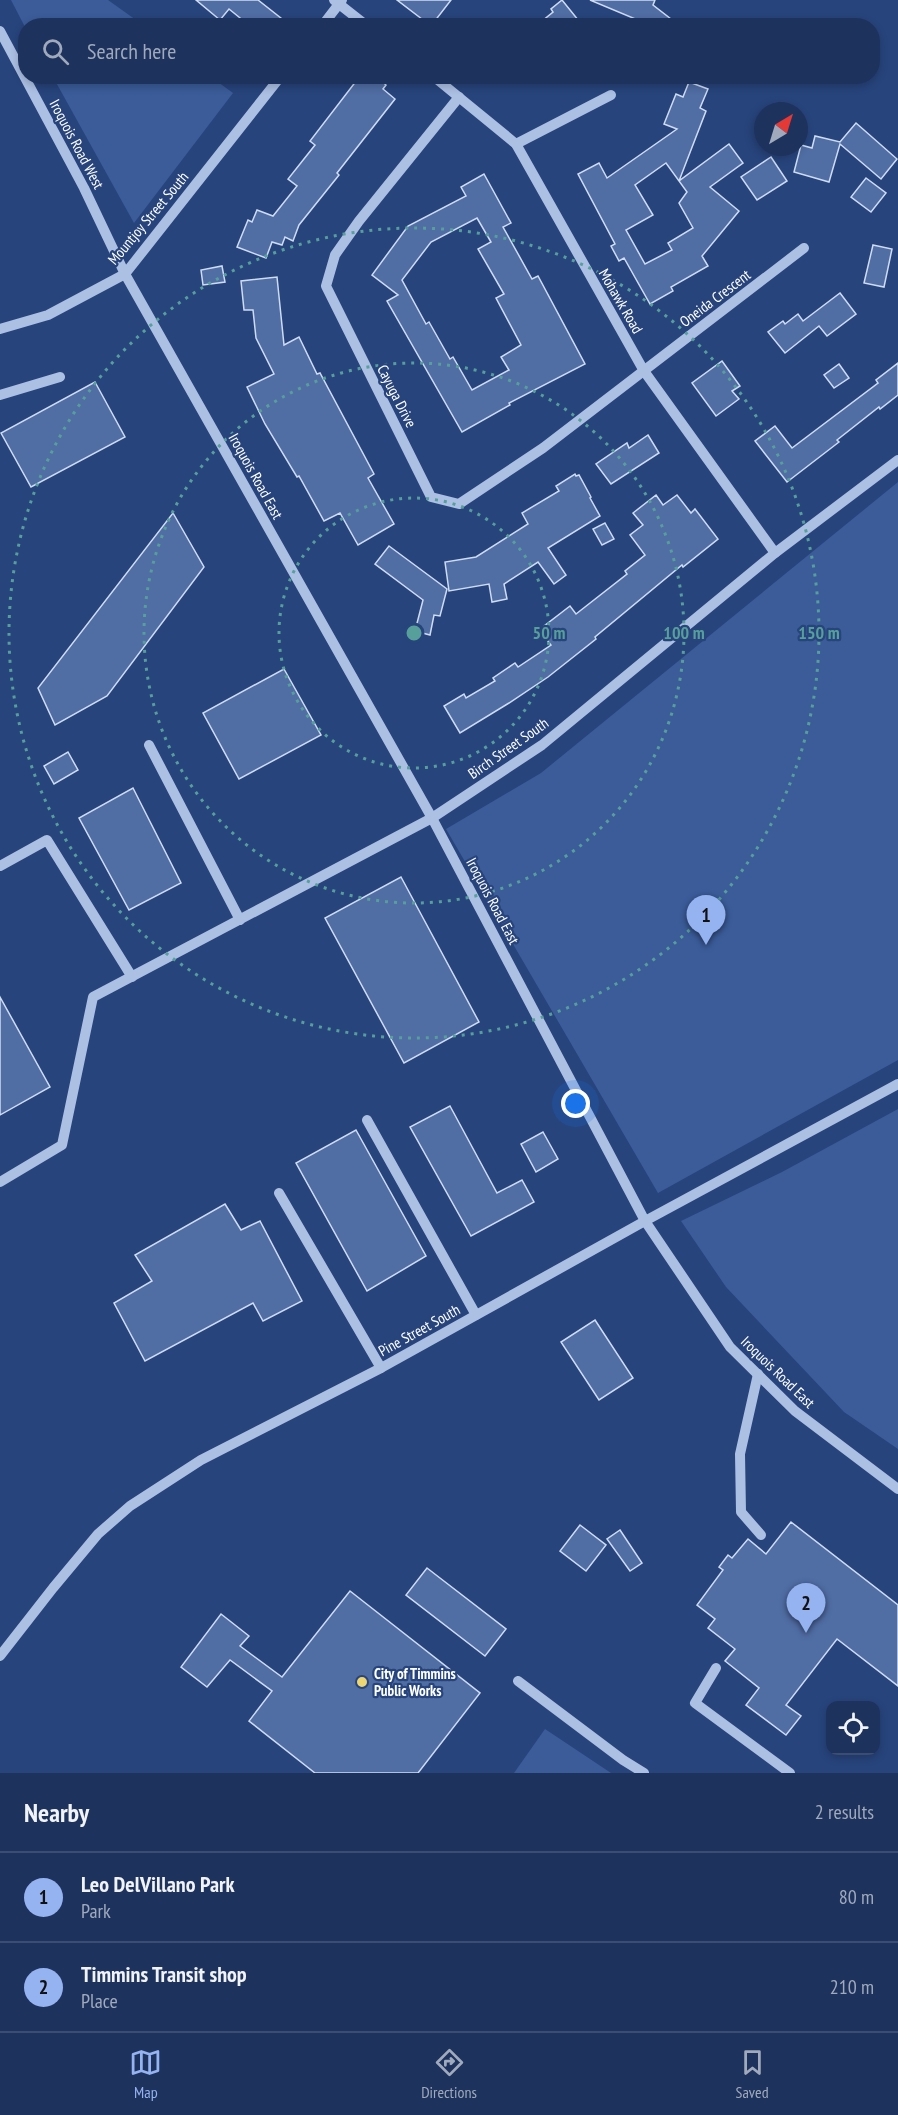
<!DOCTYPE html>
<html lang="en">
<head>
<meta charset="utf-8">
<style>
  body { margin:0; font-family:"PT Sans Narrow",sans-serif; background:#253b63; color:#f1f3f6 }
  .controls { position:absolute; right:18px; bottom:18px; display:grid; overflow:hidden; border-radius:12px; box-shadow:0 3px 9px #0003 }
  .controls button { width:54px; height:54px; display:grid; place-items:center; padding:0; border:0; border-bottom:2px solid #3b4e72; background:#1d335d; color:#f1f3f6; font:30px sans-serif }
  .compass { position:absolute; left:754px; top:102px; width:54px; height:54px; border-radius:50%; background:#1d335d; box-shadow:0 3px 9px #0003; rotate:38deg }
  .you { position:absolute; left:576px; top:1104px; width:21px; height:21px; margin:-15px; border:4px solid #fff; border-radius:50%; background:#1a73e8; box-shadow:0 0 0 9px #1a73e833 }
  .badge { display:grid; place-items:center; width:39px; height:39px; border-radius:50%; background:#95b2f1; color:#111; font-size:20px; font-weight:700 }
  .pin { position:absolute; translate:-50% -50px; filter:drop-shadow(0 2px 3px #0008) }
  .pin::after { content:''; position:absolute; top:32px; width:21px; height:18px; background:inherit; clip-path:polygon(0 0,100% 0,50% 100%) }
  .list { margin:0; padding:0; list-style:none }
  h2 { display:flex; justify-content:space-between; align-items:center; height:78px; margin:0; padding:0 24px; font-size:26px }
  h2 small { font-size:20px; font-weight:400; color:#a0aabc }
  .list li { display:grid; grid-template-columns:39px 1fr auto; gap:18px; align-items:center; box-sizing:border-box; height:90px; padding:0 24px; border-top:2px solid #3b4e72 }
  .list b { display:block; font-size:22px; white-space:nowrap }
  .list p { margin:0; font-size:20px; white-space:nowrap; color:#a0aabc }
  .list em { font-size:20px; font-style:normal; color:#a0aabc }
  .icon { flex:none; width:33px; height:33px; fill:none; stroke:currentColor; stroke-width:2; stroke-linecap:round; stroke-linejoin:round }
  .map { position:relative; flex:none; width:898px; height:1773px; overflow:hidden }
  .search { position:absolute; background:#1d335d; box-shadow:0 3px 9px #0003; left:18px; right:18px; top:18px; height:66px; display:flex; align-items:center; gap:15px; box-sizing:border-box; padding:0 21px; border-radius:24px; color:#a0aabc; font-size:22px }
  .sheet { height:258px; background:#1d335d }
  nav { display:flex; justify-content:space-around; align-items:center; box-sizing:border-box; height:84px; border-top:2px solid #3b4e72; background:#1d335d; font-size:16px; color:#a0aabc }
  nav a { display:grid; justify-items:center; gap:3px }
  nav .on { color:#95b2f1 }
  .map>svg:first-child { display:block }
  .green { fill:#3b5c99 }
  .building { fill:#506da4; stroke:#cedcf4; stroke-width:1.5; fill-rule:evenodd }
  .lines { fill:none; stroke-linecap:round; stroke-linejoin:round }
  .minor { stroke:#acc0e4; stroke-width:10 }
  .ring { fill:none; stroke:#579f9a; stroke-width:3; stroke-dasharray:3 6 }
  .poi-dot { fill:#ecd572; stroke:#27447c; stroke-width:2 }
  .labels { text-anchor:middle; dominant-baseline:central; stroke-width:4.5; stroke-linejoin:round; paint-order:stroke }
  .street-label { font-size:15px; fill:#fff; stroke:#27447c }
  .poi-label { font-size:15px; font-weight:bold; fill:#fff; stroke:#27447c; text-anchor:start }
  .centre { fill:#579f9a; stroke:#27447c; stroke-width:3 }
  .ring-label { font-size:18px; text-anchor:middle; font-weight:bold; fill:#579f9a; stroke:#27447c; stroke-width:4.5; stroke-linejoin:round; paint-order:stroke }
</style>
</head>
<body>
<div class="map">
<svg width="898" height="1773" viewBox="0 0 898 1773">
  <rect width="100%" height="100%" fill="#27447c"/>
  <g class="green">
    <polygon points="11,0 108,0 143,25 25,27"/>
    <polygon points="53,77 211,77 233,93 134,223"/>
    <polygon points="898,482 898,1060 658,1193 446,829 541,773"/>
    <polygon points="898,1109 898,1449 844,1412 726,1287 681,1221 782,1172"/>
    <polygon points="545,1729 611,1773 514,1773"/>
  </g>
  <g class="building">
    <polygon points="196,0 258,0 291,26 250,26 229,9 220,20"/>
    <polygon points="397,0 451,0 431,26"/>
    <polygon points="562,0 583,26 536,26 553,12 551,9"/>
    <polygon points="590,0 655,0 653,5 680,26 652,26"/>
    <polygon points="360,76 376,76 386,85 383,89 395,99 337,173 339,175 299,225 293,241 285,237 282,245 272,242 266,258 237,247 248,220 252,222 257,210 273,216 297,186 288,179 315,145 310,141"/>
    <polygon points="689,82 708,89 700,108 706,111 679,181 666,163 635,185 653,215 626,230 645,264 672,250 668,243 693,228 679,203 687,192 679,181 729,144 743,163 710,187 739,211 702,256 708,266 671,287 673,291 650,304 624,258 619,261 611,246 615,244 578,174 599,163 607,178 677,129 664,124 676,94 683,97"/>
    <polygon points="856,123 897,159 881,179 840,144 829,182 794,172 801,145 812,148 815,136 840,142"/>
    <polygon points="771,157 787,181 757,200 741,177"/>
    <path d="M484,174L511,223L503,227L532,279L538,276L585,364L509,403L510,405L462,432L387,301L398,295L372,275L408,226L466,196L461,187ZM477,218L491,242L478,249L504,294L496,298L521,345L501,357L509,370L472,390L453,357L450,359L429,322L426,324L402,280L431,242Z"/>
    <polygon points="866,178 886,193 871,212 851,197"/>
    <polygon points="873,245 892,249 884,287 864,283"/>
    <polygon points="222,266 225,282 203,285 201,270"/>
    <polygon points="277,277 284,345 299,337 317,374 320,373 374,474 368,478 394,524 358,545 340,513 324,521 299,476 297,477 265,424 247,387 274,374 256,338 253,310 244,310 241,281"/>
    <polygon points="840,293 856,314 827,336 819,326 785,353 768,332 783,321 785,324 798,314 803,321"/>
    <polygon points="722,361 740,386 732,391 739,399 716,416 692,383"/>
    <polygon points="898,363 898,395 880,409 879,407 837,440 839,442 787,482 755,441 775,426 792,448 878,383 876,380"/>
    <polygon points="839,364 849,378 834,388 824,375"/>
    <polygon points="95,382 125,437 31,487 1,433"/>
    <polygon points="648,435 659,453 611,484 596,464 627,443 629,448"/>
    <polygon points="575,474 576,476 579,475 591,497 590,498 600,516 548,548 566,575 554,584 538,562 504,584 507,599 492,602 489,584 449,591 445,562 476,557 528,524 522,513 559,491 556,486"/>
    <polygon points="656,495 663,505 677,495 691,513 695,509 718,539 683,567 682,565 595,637 596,639 548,677 509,703 460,733 444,706 464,694 466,698 495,681 493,678 515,663 518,667 551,645 539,630 570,606 576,614 627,574 625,571 645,555 630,535 643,525 633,513"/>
    <polygon points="173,513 204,567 107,696 55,725 38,688"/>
    <polygon points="605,523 614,539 602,545 593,529"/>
    <polygon points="389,546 447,589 440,616 434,615 430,635 415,631 423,600 375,564"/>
    <polygon points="284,669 321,735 239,779 203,713"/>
    <polygon points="68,752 78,770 54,784 44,766"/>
    <polygon points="133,788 181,883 129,910 79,818"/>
    <polygon points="401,877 479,1022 404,1063 325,918"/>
    <polygon points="0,997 50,1087 0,1115"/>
    <polygon points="450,1106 497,1193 522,1180 534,1202 471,1236 410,1127"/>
    <polygon points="356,1130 426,1256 367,1291 296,1163"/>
    <polygon points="543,1132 558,1159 536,1172 521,1144"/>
    <polygon points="225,1204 241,1230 260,1221 302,1301 263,1321 253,1303 145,1361 114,1303 152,1281 135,1255"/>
    <polygon points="595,1320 633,1378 599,1400 561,1342"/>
    <polygon points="791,1522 898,1605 898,1686 837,1639 786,1705 801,1716 786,1735 746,1705 759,1688 725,1661 735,1649 708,1628 715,1619 697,1605 723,1570 719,1567 728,1555 732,1558 748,1539 766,1554"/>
    <polygon points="580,1525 606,1545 586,1571 560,1551"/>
    <polygon points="620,1530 642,1563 630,1571 607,1539"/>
    <polygon points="427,1568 506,1629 485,1656 406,1595"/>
    <polygon points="350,1591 480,1693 418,1773 315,1773 249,1721 272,1691 230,1660 207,1687 181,1667 221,1614 249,1636 240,1646 282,1677"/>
  </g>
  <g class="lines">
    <g class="minor">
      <polyline points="334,0 367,26"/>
      <polyline points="322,26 342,0"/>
      <polyline points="0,31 84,188 125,274 432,818 645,1221 730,1347 795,1411 898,1489"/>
      <polyline points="433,76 516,144 644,371 775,553"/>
      <polyline points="459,97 359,221 335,255 326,286 431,497 459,504 543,448 804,248"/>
      <polyline points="516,144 611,95"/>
      <polyline points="0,329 48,315 125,274 281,76"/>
      <polyline points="0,395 60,377"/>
      <polyline points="149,745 240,920"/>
      <polyline points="0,866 47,840 132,977"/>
      <polyline points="367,1120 476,1315"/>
      <polyline points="0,1182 62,1145 93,997 432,818 542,745 775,553 898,460"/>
      <polyline points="279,1193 381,1368"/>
      <polyline points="758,1374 740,1454 741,1512 761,1535"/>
      <polyline points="0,1656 53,1588 98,1534 130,1506 201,1460 381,1368 645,1221 898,1084"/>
      <polyline points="716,1668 695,1703 790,1773"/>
      <polyline points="518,1681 623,1760 644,1773"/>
    </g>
  </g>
  <g class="ring">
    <circle cx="414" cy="633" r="135"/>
    <circle cx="414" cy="633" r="270"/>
    <circle cx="414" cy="633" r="405"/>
  </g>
  <circle class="poi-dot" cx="362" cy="1682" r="6"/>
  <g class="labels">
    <g class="street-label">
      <text transform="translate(77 144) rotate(62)">Iroquois Road West</text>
      <text transform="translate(148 218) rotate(-50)">Mountjoy Street South</text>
      <text transform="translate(715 298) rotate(-37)">Oneida Crescent</text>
      <text transform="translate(621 301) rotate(60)">Mohawk Road</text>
      <text transform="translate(397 396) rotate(63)">Cayuga Drive</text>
      <text transform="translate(256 476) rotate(61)">Iroquois Road East</text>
      <text transform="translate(508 748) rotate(-35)">Birch Street South</text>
      <text transform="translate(493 901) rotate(62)">Iroquois Road East</text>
      <text transform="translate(419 1330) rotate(-29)">Pine Street South</text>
      <text transform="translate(778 1372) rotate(44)">Iroquois Road East</text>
    </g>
    <g class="poi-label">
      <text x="374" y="1673">City of Timmins<tspan x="374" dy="17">Public Works</tspan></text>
    </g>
  </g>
  <circle cx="414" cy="633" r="9" class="centre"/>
  <g class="ring-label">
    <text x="549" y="639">50 m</text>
    <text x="684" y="639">100 m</text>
    <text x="819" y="639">150 m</text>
  </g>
</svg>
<div class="controls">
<button><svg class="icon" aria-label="locate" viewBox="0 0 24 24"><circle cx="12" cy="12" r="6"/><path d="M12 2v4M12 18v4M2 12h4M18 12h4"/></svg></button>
</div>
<svg class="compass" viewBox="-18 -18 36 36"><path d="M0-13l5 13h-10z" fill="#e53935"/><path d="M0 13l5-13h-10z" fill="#a0aabc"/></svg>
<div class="you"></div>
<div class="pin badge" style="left:706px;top:945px">1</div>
<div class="pin badge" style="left:806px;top:1633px">2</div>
<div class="search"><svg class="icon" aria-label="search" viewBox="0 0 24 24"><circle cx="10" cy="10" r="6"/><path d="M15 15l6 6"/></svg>Search here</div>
</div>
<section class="sheet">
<h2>Nearby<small>2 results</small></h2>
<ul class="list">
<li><span class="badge">1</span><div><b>Leo DelVillano Park</b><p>Park</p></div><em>80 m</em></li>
<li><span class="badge">2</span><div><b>Timmins Transit shop</b><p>Place</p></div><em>210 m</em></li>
</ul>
</section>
<nav>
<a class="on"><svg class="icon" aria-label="map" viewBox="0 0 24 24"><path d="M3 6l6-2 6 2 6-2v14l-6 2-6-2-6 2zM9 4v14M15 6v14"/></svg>Map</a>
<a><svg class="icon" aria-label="directions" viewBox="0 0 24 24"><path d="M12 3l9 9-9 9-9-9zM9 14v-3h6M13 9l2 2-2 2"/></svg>Directions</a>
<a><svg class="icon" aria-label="saved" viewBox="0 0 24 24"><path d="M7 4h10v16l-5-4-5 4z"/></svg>Saved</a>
</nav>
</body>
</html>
